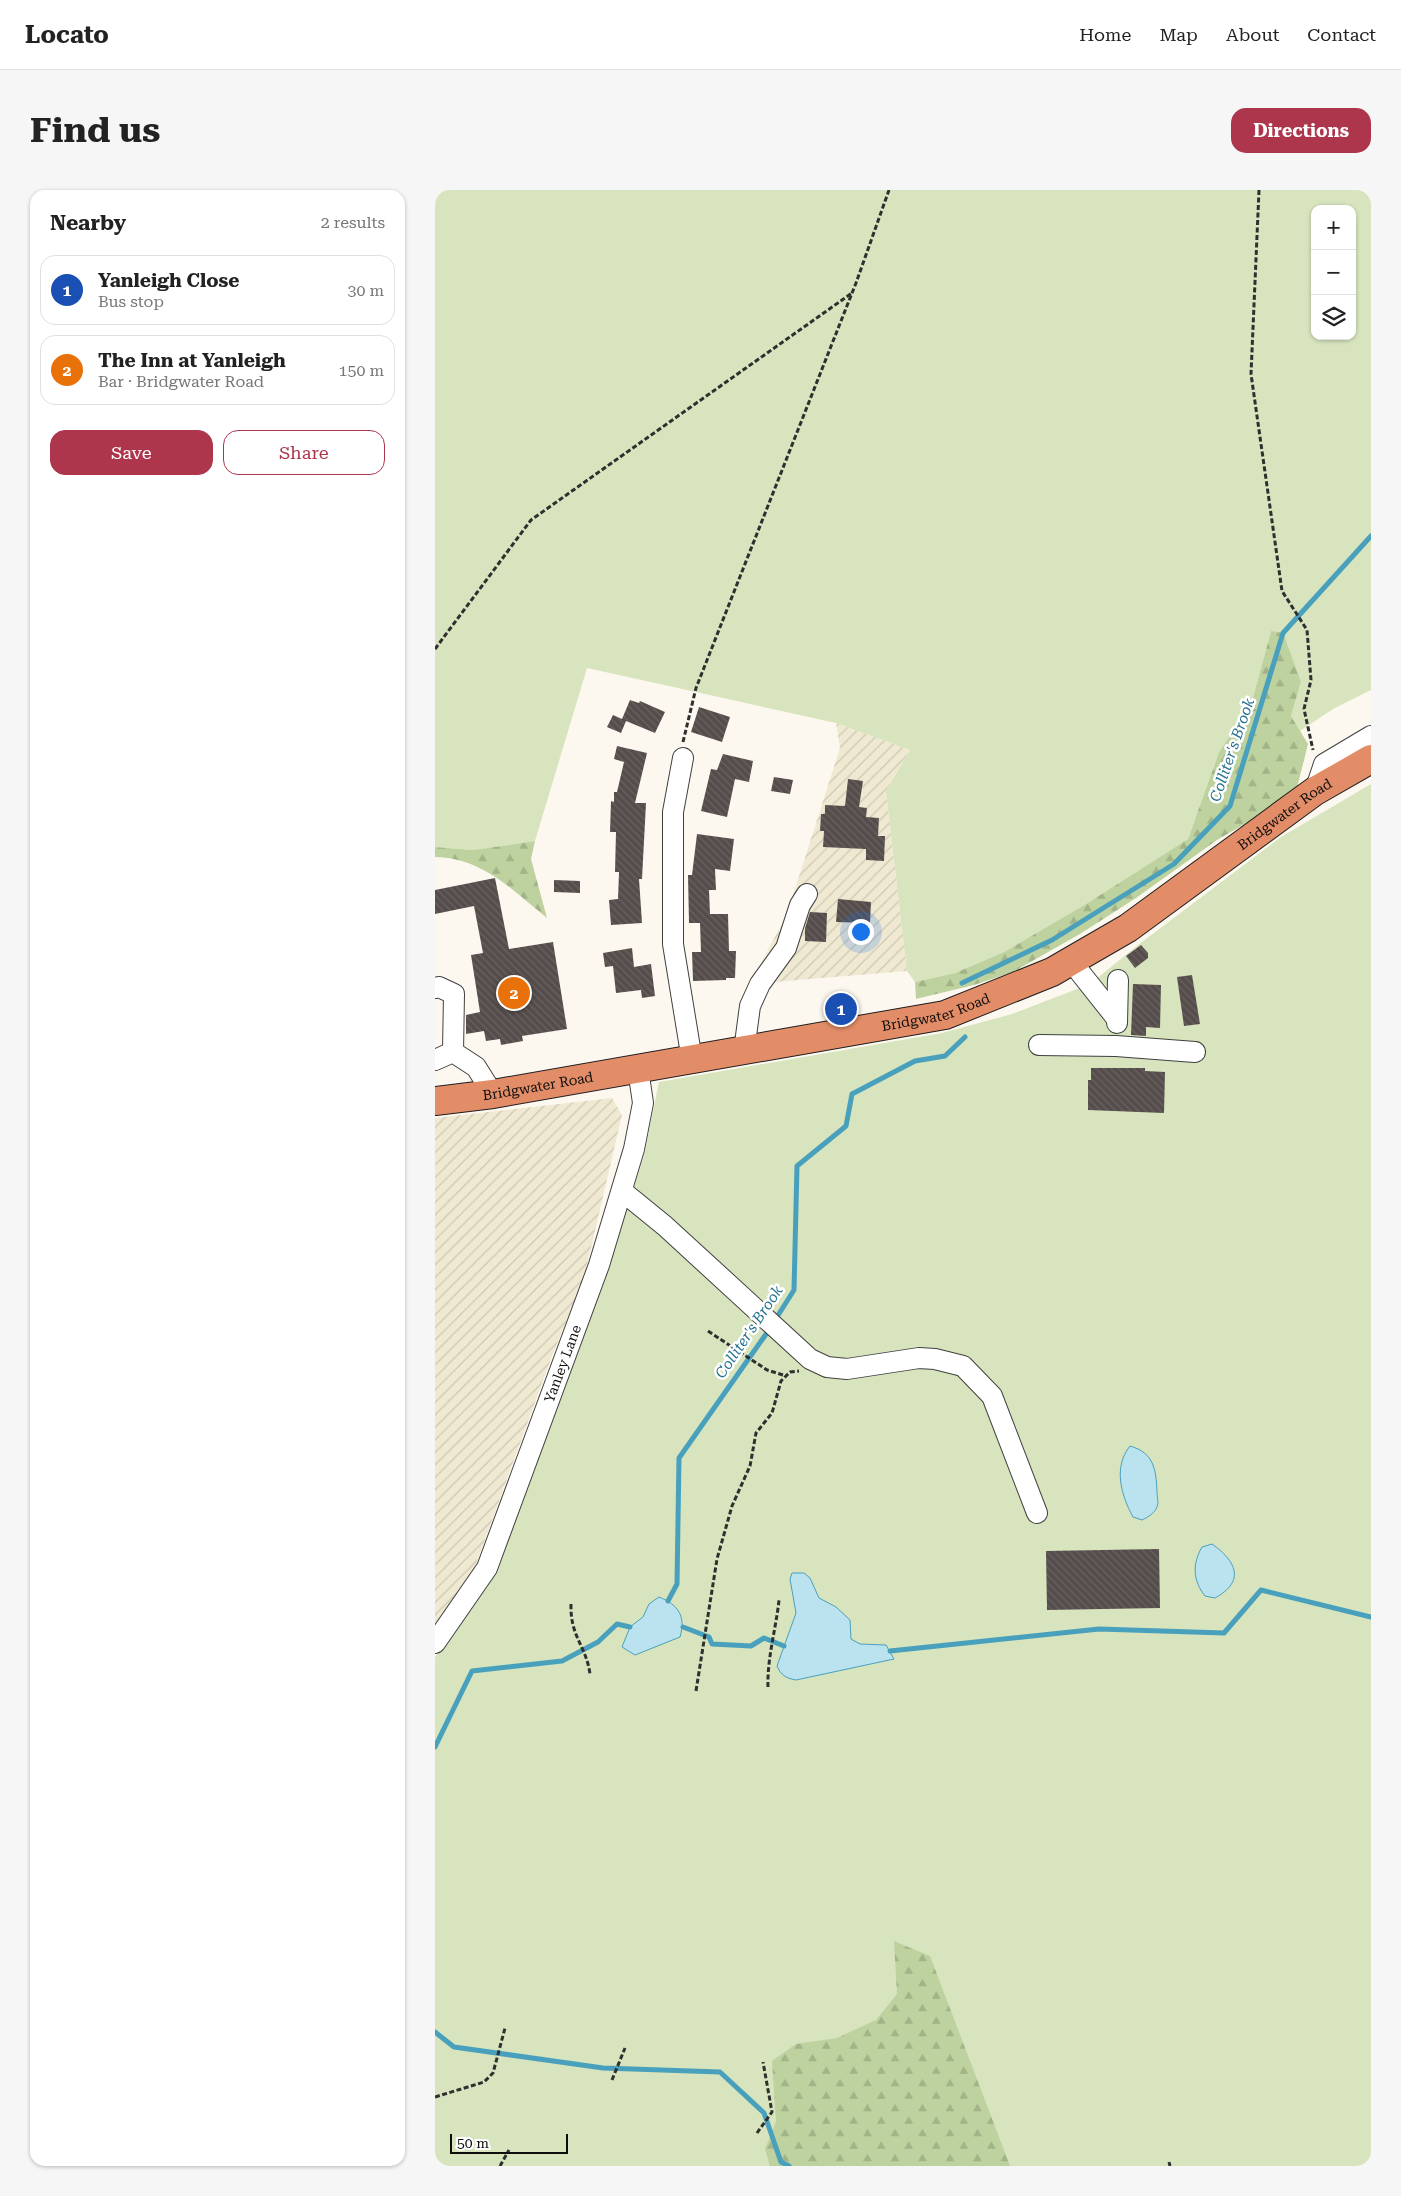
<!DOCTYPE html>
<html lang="en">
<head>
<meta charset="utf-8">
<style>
  body { margin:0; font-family:"Roboto Serif",serif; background:#f6f6f6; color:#222 }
  .controls { position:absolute; right:15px; top:15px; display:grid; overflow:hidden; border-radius:10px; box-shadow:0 1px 4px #0004 }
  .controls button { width:45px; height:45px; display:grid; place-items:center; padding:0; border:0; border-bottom:1px solid #e0e0e0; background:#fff; color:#222; font:25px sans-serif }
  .scale { position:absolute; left:15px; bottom:12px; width:118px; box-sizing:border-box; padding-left:5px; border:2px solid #0d0d0d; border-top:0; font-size:14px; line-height:18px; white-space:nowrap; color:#0d0d0d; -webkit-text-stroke:4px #fff; paint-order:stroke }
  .you { position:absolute; left:425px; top:741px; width:18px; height:18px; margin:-12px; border:4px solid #fff; border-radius:50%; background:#1a73e8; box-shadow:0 0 0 8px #1a73e833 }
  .badge { display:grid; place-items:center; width:32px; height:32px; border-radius:50%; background:#ad364d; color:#fff; font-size:16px; font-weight:700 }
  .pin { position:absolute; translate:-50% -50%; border:2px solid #fff; box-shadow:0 1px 5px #0006 }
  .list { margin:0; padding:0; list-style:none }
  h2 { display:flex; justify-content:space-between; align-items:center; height:65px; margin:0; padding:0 20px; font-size:21px }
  h2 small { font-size:16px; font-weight:400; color:#767676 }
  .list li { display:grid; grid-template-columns:32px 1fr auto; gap:15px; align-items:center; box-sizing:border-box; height:70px; margin:0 10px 10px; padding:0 10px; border:1px solid #e0e0e0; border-radius:15px }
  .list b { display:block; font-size:19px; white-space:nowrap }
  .list p { margin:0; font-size:16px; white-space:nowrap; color:#767676 }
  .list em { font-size:16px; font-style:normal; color:#767676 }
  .actions { display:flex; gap:10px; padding:15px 20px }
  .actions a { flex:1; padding:11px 0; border:1px solid #ad364d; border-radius:15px; text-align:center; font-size:18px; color:#ad364d }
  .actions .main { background:#ad364d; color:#fff }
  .icon { flex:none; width:28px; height:28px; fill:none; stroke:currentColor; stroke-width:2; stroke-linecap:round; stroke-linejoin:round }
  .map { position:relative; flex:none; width:936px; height:1976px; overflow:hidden; border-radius:15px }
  header { display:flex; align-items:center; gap:30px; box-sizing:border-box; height:70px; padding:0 25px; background:#fff; border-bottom:1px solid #e0e0e0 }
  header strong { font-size:24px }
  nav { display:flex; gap:28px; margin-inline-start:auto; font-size:18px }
  .intro { display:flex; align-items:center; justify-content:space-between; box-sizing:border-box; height:120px; padding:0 30px }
  h1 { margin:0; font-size:35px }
  .button { padding:12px 22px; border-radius:15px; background:#ad364d; color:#fff; font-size:18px; font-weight:700 }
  main { display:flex; gap:30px; padding:0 30px }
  aside { flex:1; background:#fff; border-radius:15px; box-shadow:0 1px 4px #0004 }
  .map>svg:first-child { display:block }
  .farmland { fill:url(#farmland-furrows) }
  .grass { fill:#d7e4bd; fill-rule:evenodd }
  .forest { fill:url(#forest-firs) }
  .water { fill:#bae3ef; stroke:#49a0bd }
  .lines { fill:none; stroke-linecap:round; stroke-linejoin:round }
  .stream { stroke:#49a0bd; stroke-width:5 }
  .building { fill:url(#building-back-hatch) }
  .minor-casing { stroke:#404040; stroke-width:22 }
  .highway-casing { stroke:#1e1e1e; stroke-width:30 }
  .path { stroke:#2f2f2f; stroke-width:3; stroke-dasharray:5 2.5; stroke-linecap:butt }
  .minor { stroke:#fff; stroke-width:20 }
  .highway { stroke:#e38d68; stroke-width:28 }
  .labels { text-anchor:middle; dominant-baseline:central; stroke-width:5; stroke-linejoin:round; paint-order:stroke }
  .street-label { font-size:14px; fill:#0d0d0d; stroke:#fff }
  .water-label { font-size:15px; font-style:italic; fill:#257290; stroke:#fff }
</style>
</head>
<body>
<header>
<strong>Locato</strong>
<nav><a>Home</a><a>Map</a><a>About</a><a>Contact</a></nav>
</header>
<div class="intro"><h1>Find us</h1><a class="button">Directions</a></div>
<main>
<aside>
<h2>Nearby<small>2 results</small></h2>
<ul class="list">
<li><span class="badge" style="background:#1a4fb4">1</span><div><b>Yanleigh Close</b><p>Bus stop</p></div><em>30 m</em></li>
<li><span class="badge" style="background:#e8710a">2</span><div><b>The Inn at Yanleigh</b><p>Bar · Bridgwater Road</p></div><em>150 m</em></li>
</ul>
<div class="actions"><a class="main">Save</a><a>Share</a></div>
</aside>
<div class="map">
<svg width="936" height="1976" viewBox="0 0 936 1976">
  <defs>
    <pattern id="farmland-furrows" width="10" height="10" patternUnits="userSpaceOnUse" patternTransform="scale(1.25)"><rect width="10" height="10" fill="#f0e9d2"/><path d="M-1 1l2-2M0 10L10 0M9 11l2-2" fill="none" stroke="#cdc7b3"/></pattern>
    <pattern id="forest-firs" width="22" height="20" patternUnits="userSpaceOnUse" patternTransform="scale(1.25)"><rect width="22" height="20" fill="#bdd29e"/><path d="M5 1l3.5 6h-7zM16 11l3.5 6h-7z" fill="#a1b387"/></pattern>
    <pattern id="building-back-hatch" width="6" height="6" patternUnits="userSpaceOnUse" patternTransform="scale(1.25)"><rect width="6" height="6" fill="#554d4b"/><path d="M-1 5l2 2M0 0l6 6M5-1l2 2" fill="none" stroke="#686260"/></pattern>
  </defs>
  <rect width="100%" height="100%" fill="#fdf8ef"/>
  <g class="farmland">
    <polygon points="401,533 475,560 451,601 472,781 315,794 352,724 405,558"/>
    <polygon points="177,908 187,925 149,1088 117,1166 40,1377 0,1437 0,928"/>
  </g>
  <g class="grass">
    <path d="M0,0H936V346L892,395L936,347V500L898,519L865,541L856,526L866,492L836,441L816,515L784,562L753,649L651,714L569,762L520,783L480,792L472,781L451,601L475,560L401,533L152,478L100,651L38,660L0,657ZM880,19H917V146H880Z"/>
    <polygon points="936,594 936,1976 0,1976 0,1467 56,1388 190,1026 209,966 224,892 507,843 577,824 655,794 703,755 846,647"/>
  </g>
  <g class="forest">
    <polygon points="836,441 848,443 866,492 856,526 873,554 862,598 822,627 782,650 701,708 645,744 578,782 539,795 481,809 480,792 520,783 569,762 651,714 753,649 784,562 816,515"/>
    <path d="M100,651L96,669L112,728C77,700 48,668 0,667V657L38,660Z"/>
    <polygon points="459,1751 495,1766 575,1976 335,1976 330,1959 341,1932 337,1871 361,1854 402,1848 441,1830 462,1804"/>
  </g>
  <g class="water">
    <path d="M695,1256C719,1263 721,1279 722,1302C722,1306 724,1313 722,1317C719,1324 713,1327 707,1330L698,1327C686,1305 678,1277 695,1256Z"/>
    <path d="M777,1354C801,1371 811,1391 780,1408L770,1406C758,1391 757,1374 767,1357Z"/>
    <path d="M357,1383H369L375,1388L384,1408L401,1417L415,1430L416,1449L425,1454L451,1455L459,1469L361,1490C350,1488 346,1485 342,1476L361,1423L355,1389Z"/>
    <path d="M224,1407C244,1415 251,1427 245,1447L200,1465L187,1457L195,1437L208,1427L214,1414Z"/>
  </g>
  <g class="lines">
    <g class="stream">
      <polyline points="527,793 617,750 739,674 795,616 848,443 936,346"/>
      <polyline points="340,1130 359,1100 362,976 411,936 417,904 480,871 510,866 530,847"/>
      <polyline points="233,1411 242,1394 244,1268 336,1137"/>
      <polyline points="248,1437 274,1447 277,1454 316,1456 329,1448 349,1456"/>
      <polyline points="455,1461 664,1439 789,1443 826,1400 936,1427"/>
      <polyline points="0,1557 37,1481 127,1471 163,1452 182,1434 195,1437"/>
      <polyline points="0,1842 19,1857 168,1878 285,1882 329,1923 346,1972 354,1976"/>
    </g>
  </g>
  <g class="building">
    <polygon points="195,510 204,513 205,511 230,522 220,543 191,531 186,543 172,537 178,525 187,529"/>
    <polygon points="264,517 295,527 287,552 256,542"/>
    <polygon points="182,556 212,563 200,613 211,613 207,689 204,689 207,733 176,735 174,710 183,709 184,682 180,682 181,642 175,642 176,611 179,612 179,602 182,602 189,572 179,569"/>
    <polygon points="288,564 318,571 314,592 300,589 292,627 266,621 276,579 282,580"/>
    <polygon points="339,587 358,590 355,604 336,601"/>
    <polygon points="413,589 428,591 424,617 432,618 431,627 444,628 443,646 450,646 449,671 431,670 431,659 388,657 389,641 385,641 386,624 390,624 390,615 410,616"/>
    <polygon points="262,644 299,649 295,681 280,679 281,700 274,700 275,724 293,724 294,761 301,761 300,788 291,788 291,790 258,791 257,762 266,762 265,733 254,733 253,685 257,685"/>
    <polygon points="60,688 74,759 118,752 132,839 87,846 88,851 66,855 65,849 51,851 49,841 31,844 31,825 45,822 36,765 48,763 39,716 0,724 0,700"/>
    <polygon points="119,690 145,691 145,703 119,702"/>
    <polygon points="403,709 436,712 435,733 401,732"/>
    <polygon points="375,722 392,723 391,752 370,751 370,738"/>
    <polygon points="706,755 713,763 713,768 700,778 691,766"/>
    <polygon points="197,758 199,777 216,774 220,806 207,808 206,800 181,803 178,776 170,777 168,763"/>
    <polygon points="757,785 765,834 749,836 742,787"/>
    <polygon points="698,794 726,795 725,838 711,837 711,846 696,845"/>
    <polygon points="656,878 710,878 710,881 730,882 729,923 653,920 653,890 656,890"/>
    <polygon points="724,1359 725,1418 612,1420 611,1361"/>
  </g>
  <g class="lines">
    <g class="minor-casing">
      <g id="minor">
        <polyline points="248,568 238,622 238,754 257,870"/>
        <polyline points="880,601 889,574 936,546"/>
        <polyline points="636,771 682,829"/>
        <polyline points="0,798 4,797 19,804 18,862"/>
        <polyline points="682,833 683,790"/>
        <polyline points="604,855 681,856 760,862"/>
        <polyline points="309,861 315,816 325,794 351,758 365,715 372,704"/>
        <polyline points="0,870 18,862 41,877 58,904"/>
        <polyline points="187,1001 230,1036 375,1169 392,1177 412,1179 484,1168 500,1169 528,1176 557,1206 602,1323"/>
        <path id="s1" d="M0,1453L52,1378L164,1075L199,959L208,913L203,879"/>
      </g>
    </g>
    <g class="highway-casing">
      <g id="highway">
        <path id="s2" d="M0,911L58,904L510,825L617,782L693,738L880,601L936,569"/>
      </g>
    </g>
    <g class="path">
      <polyline points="824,0 816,184 847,401 872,440 876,490 869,519 878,560"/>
      <polyline points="0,459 96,330 417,103"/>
      <polyline points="248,552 261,498 421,93 454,0"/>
      <polyline points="273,1141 332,1180 351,1186"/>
      <path d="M136,1414C135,1447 151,1455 155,1484"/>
      <path d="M333,1497C332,1468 341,1439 344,1410"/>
      <polyline points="261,1501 282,1369 297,1316 315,1276 321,1243 337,1223 346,1191 355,1182 364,1181"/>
      <polyline points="177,1890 190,1858"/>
      <polyline points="0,1907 49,1892 58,1883 70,1838"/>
      <polyline points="322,1943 337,1922 328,1872"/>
      <polyline points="734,1972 735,1976"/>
      <polyline points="65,1976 74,1960"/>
    </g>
    <use href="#minor" class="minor"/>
    <use href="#highway" class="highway"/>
  </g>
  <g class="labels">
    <g class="street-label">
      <text stroke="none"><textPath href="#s2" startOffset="914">Bridgwater Road</textPath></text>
      <text stroke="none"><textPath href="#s2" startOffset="509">Bridgwater Road</textPath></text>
      <text stroke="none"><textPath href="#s2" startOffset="104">Bridgwater Road</textPath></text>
      <text stroke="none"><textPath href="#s1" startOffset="309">Yanley Lane</textPath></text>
    </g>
    <g class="water-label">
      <text transform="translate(797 560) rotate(-71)">Colliter's Brook</text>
      <text transform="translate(314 1142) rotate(-56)">Colliter's Brook</text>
    </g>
  </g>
</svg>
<div class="controls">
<button>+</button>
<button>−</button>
<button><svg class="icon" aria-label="layers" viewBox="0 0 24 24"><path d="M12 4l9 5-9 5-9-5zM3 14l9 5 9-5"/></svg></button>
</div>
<div class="scale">50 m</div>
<div class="you"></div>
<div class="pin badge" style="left:406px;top:819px;background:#1a4fb4">1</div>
<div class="pin badge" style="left:79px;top:803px;background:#e8710a">2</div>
</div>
</main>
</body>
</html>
